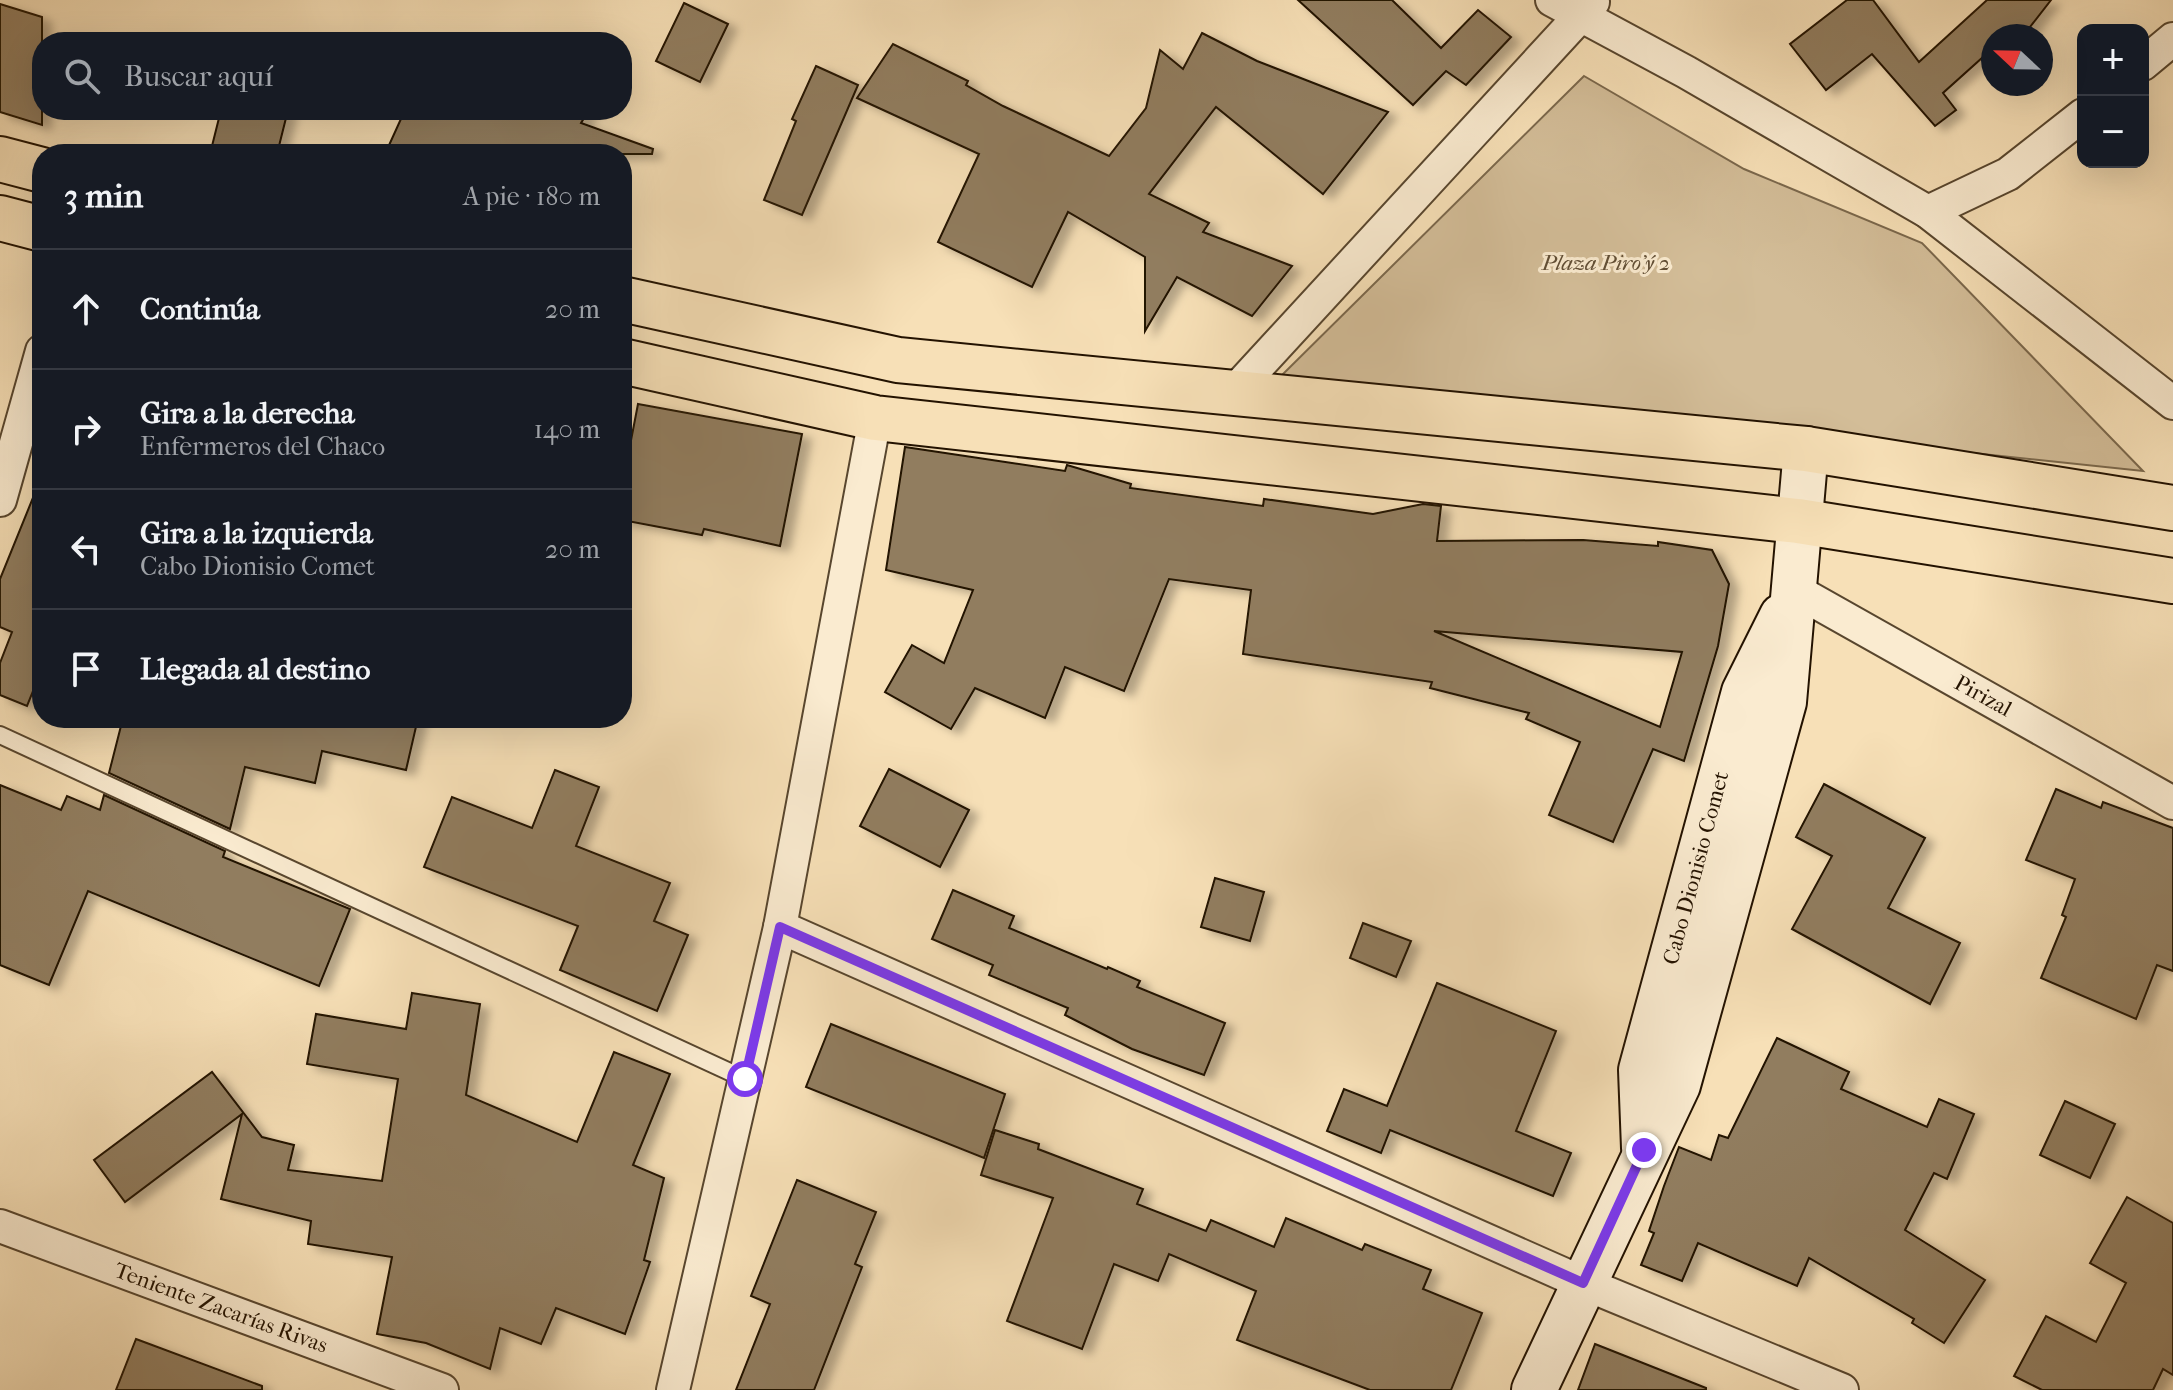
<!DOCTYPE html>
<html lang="es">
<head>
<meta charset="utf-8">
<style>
  body { margin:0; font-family:"IM FELL French Canon",serif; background:#20242c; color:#f1f3f6 }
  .controls { position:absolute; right:24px; top:24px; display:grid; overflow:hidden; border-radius:16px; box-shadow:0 8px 32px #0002 }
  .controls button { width:72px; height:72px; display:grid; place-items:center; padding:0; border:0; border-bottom:2px solid #363941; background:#171b24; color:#f1f3f6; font:40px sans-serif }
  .compass { position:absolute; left:1981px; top:24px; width:72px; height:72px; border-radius:50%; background:#171b24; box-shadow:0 8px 32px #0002; rotate:292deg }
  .stop { position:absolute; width:24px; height:24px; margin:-18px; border:6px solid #7c3aed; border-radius:50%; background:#fff }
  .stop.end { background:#7c3aed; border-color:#fff; box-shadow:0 2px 8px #0008 }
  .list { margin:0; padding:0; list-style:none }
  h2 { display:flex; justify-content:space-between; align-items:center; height:104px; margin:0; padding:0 32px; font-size:34px }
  h2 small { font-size:26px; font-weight:400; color:#9ea1a6 }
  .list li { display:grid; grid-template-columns:52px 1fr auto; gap:24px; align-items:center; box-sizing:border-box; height:120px; padding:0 32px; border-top:2px solid #363941 }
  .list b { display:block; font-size:30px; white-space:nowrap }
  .list p { margin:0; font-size:26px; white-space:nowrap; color:#9ea1a6 }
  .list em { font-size:26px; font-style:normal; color:#9ea1a6 }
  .icon { flex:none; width:44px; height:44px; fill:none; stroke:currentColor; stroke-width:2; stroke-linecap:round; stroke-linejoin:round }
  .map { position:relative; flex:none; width:2173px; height:1390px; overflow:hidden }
  .search { position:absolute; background:#171b24; box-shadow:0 8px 32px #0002; left:32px; top:32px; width:600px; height:88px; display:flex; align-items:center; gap:20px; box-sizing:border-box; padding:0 28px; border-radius:32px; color:#9ea1a6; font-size:30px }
  .panel { position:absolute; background:#171b24; box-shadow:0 8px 32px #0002; left:32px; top:144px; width:600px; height:584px; border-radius:32px }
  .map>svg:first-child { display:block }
  .green { fill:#d3bd98; stroke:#7b684c; stroke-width:2 }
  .building { fill:#917d5f; stroke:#231200; stroke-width:2; fill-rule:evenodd; filter:url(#shadow) }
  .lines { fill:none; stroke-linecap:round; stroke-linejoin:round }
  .lane-casing { stroke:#58462e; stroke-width:20 }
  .street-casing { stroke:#58462e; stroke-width:36 }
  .secondary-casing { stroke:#231200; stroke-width:48 }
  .highway-casing { stroke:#231200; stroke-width:48 }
  .lane { stroke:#faebd0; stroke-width:16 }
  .street { stroke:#faebd0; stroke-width:32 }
  .secondary { stroke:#faebd0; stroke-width:44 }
  .highway { stroke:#f7e0b7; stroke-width:44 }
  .route { stroke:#7c3aed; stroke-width:10 }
  .labels { text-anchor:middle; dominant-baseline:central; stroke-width:6; stroke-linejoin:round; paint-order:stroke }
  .park-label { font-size:22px; font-style:italic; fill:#614e35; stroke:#faebd0 }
  .street-label { font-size:22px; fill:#231200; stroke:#faebd0 }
</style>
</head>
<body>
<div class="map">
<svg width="2173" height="1390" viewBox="0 0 2173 1390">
  <defs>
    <filter id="shadow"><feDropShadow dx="9" dy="5" stdDeviation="4" flood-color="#0004"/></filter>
  </defs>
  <rect width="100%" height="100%" fill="#f7e0b7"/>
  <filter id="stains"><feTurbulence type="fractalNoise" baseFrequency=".0025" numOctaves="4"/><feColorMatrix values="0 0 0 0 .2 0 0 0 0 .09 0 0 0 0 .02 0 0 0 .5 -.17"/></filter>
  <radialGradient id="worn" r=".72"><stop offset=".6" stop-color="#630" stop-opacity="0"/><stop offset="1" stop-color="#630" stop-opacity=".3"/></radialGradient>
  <polygon class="green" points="1584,76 1744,169 1922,243 2143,471 1278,379"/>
  <g class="building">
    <polygon points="1298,0 1392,0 1441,48 1478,10 1511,37 1466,85 1446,71 1413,105"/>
    <polygon points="1847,0 1873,0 1919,62 1987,0 2051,0 2023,36 1993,36 1993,48 1943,93 1956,110 1935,126 1872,54 1826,90 1790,44"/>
    <polygon points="684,3 728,24 700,82 656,61"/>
    <polygon points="0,4 42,17 42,125 0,112"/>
    <polygon points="1202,33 1257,61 1388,112 1323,194 1216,107 1149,194 1209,223 1203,232 1292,266 1252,316 1177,277 1145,331 1145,257 1068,212 1032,287 938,242 979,154 857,98 893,44 968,81 966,85 1003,106 1109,156 1146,108 1160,50 1183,69"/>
    <polygon points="816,66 858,85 802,215 764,200 796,121 792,119"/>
    <polygon points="221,110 288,110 277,154 210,154"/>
    <polygon points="405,110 589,110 581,123 653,149 652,154 385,154"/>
    <polygon points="638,404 802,434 780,546 704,529 702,535 622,520 622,487"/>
    <path d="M905,447L1065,471L1067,465L1131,484L1130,488L1263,506L1264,499L1373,514L1423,504L1441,506L1437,541L1583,540L1658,546V542L1712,550L1729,584L1718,646L1684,761L1653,749L1613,842L1549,815L1580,742L1526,719L1529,713L1430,688L1432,682L1243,654L1251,590L1169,579L1124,691L1065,667L1045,718L975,688L951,729L885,692L912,645L944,663L973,590L886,570ZM1434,631L1682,652L1660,727Z"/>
    <polygon points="41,478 42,669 27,706 0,695 0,663 12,632 0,627 0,579"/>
    <polygon points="123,718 418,718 406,770 322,751 315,783 245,767 230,829 109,773"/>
    <polygon points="889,769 969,810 940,867 860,826"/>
    <polygon points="555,770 599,787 576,846 670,883 654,921 688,935 657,1011 560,970 578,926 424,867 452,797 532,828"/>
    <polygon points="1824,784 1925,838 1888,908 1960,943 1930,1004 1792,929 1832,856 1796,837"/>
    <polygon points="0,785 61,810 67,796 100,810 104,795 225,851 223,857 350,909 319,986 88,891 49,985 0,965"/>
    <polygon points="2056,789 2101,808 2103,802 2173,828 2173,971 2157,965 2136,1019 2041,978 2066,917 2062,915 2075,879 2026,860"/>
    <polygon points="1215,878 1264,892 1250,941 1201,927"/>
    <polygon points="953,890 1014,916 1009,928 1107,969 1108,967 1140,981 1137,987 1225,1023 1204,1075 1132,1049 1065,1015 1068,1008 989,975 993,965 932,939"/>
    <polygon points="1363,923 1411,941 1396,977 1350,958"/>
    <polygon points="1437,983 1556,1031 1516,1131 1571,1153 1553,1196 1390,1130 1381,1153 1327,1131 1344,1089 1387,1106"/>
    <polygon points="412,993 480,1004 466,1095 577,1142 614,1052 670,1074 633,1165 664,1178 644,1260 650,1262 625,1334 556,1308 541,1344 500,1328 490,1369 426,1343 377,1334 392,1257 308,1244 311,1221 221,1199 242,1114 125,1202 94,1160 212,1072 262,1137 294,1145 288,1170 382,1181 398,1079 307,1064 316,1014 406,1029"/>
    <polygon points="831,1024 1005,1094 984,1158 806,1087"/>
    <polygon points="1777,1038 1849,1072 1841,1089 1927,1127 1939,1099 1974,1114 1947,1179 1934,1173 1905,1230 1985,1280 1944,1343 1912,1323 1914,1319 1809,1258 1797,1286 1698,1243 1682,1281 1641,1265 1654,1233 1649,1231 1664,1186 1679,1147 1711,1160 1719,1135 1728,1138"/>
    <polygon points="2065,1101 2115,1124 2090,1178 2040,1155"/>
    <polygon points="995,1130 1039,1144 1038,1149 1143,1189 1137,1204 1206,1231 1211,1220 1274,1247 1286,1218 1362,1250 1365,1244 1431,1270 1423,1289 1482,1313 1451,1390 1370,1390 1237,1340 1256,1291 1169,1254 1158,1281 1114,1264 1082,1349 1007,1321 1053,1198 981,1175"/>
    <polygon points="797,1180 876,1212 855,1264 862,1267 814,1390 736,1390 770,1304 751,1296"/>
    <polygon points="2127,1197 2173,1223 2173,1375 2163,1369 2153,1390 2042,1390 2014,1376 2046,1316 2096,1342 2126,1283 2090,1263"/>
    <polygon points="136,1339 262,1386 262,1390 116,1390"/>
    <polygon points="1595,1344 1706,1388 1706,1390 1578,1390"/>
  </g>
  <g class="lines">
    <g class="lane-casing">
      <polyline id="lane" points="0,735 745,1079"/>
    </g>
    <g class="street-casing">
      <g id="street">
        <polyline points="1552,0 1686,72 1928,212 2173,403"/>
        <polyline points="2143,64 2173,39"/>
        <polyline points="1928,212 2008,174 2083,115"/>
        <polyline points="1233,393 1593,2"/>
        <polyline points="0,500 42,351"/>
        <polyline points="1793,589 2173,803"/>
        <polyline points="780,927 1583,1283 1842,1390"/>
        <polyline points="0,1226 442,1390"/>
        <polyline points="673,1390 780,927 875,418"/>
      </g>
    </g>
    <g class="secondary-casing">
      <g id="secondary">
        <polyline points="1644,1148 1641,1070 1744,692 1782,616"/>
        <polyline points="1534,1390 1678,1085 1784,702 1806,449"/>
      </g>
    </g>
    <g class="highway-casing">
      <g id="highway">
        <polyline points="0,159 42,170"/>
        <polyline points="0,218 42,229"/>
        <polyline points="622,299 898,360 1806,449 2173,508"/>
        <polyline points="622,361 875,418 1798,521 2173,581"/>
      </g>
    </g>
    <use href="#lane" class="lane"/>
    <use href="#street" class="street"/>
    <use href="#secondary" class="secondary"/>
    <use href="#highway" class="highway"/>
  </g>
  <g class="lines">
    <polyline class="route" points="745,1079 780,927 1583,1283 1644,1150"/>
  </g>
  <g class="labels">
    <g class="park-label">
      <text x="1606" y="263">Plaza Piro'ý 2</text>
    </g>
    <g class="street-label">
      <text transform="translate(1983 696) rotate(29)">Pirizal</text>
      <text transform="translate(1696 868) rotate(-75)">Cabo Dionisio Comet</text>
      <text transform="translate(221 1308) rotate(20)">Teniente Zacarías Rivas</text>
    </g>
  </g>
  <rect width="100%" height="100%" filter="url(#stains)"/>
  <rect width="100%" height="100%" fill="url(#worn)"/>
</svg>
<div class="controls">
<button>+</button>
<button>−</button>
</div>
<svg class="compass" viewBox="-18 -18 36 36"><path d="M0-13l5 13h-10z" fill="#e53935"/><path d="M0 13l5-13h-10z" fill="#9ea1a6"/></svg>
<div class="stop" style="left:745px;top:1079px"></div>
<div class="stop end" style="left:1644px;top:1150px"></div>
<div class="search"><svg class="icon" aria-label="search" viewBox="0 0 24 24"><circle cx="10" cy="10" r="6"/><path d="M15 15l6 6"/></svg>Buscar aquí</div>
<section class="panel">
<h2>3 min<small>A pie · 180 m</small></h2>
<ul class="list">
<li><svg class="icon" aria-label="ahead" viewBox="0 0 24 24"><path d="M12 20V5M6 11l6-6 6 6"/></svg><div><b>Continúa</b></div><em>20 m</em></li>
<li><svg class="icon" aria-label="right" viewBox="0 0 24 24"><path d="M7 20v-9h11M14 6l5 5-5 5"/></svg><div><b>Gira a la derecha</b><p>Enfermeros del Chaco</p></div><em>140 m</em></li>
<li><svg class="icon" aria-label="left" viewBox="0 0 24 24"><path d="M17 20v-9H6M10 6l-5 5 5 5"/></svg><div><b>Gira a la izquierda</b><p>Cabo Dionisio Comet</p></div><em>20 m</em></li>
<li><svg class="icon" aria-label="arrive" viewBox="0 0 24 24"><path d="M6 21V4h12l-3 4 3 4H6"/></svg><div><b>Llegada al destino</b></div></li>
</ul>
</section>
</div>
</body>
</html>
